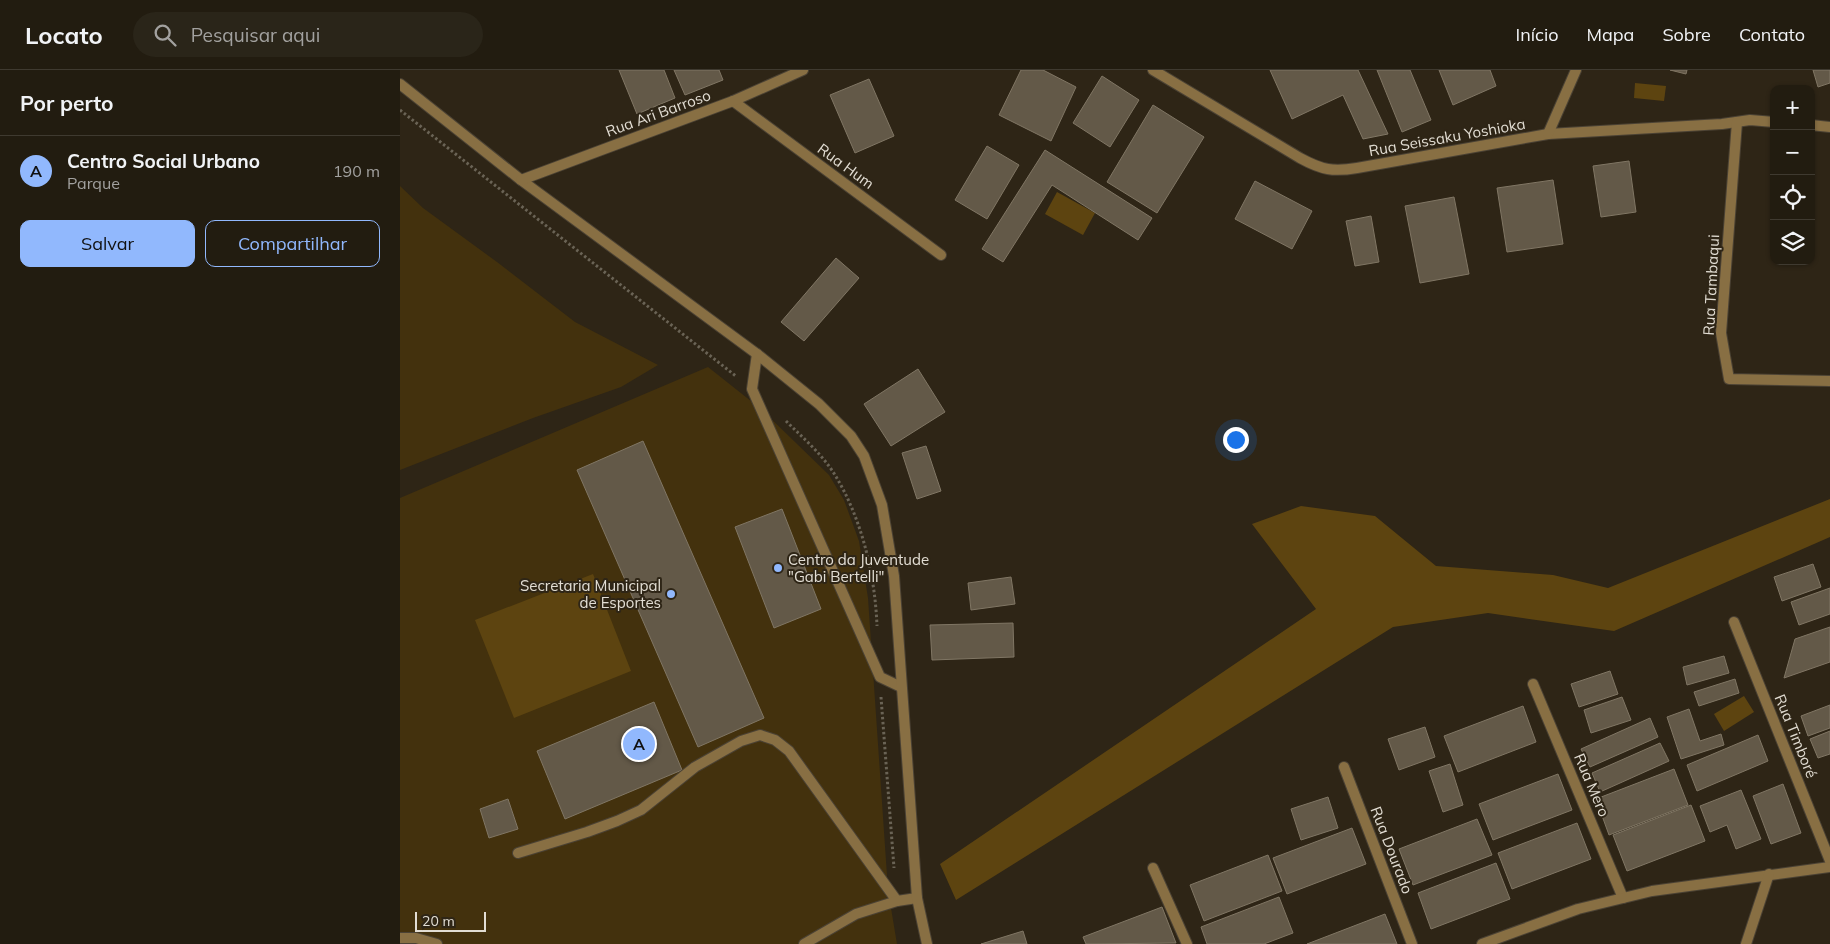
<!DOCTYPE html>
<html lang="pt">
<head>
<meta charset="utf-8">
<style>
  body { margin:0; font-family:Mulish,sans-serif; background:#2a2519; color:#f1f3f6 }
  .controls { position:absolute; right:15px; top:15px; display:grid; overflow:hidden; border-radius:10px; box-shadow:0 1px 4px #0004 }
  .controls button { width:45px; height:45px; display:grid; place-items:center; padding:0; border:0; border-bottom:1px solid #3f3a30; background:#221c10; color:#f1f3f6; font:25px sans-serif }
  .scale { position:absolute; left:15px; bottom:12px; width:71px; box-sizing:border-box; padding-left:5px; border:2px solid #e2ddd3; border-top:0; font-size:14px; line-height:18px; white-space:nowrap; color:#e2ddd3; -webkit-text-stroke:4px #2e2516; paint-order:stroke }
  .you { position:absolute; left:835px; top:369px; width:18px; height:18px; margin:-12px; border:4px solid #fff; border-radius:50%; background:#1a73e8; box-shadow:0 0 0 8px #1a73e833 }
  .badge { display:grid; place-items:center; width:32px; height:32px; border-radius:50%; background:#91b8fd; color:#111; font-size:16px; font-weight:700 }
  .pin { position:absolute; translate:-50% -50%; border:2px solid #fff; box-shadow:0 1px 5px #0006 }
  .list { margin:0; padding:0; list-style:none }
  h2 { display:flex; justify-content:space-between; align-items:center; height:65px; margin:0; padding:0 20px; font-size:21px }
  h2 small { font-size:16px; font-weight:400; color:#a2a19f }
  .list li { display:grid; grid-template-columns:32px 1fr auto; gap:15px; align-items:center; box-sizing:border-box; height:70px; padding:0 20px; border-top:1px solid #3f3a30 }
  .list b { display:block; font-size:19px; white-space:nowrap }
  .list p { margin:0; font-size:16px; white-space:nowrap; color:#a2a19f }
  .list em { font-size:16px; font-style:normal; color:#a2a19f }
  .actions { display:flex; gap:10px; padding:15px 20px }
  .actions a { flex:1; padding:11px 0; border:1px solid #91b8fd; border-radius:10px; text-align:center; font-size:18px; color:#91b8fd }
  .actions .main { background:#91b8fd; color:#111 }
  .icon { flex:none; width:28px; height:28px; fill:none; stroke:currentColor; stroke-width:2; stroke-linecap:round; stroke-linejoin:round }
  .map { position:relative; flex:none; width:1430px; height:874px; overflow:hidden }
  header { display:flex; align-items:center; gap:30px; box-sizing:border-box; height:70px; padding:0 25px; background:#221c10; border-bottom:1px solid #3f3a30 }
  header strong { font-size:24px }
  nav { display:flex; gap:28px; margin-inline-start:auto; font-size:18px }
  .search { width:350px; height:45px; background:#2a2519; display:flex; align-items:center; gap:12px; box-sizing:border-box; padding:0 18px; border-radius:28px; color:#a2a19f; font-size:19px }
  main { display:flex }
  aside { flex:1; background:#221c10 }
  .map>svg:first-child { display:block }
  .green { fill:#43310d }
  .water { fill:#5d4410 }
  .building { fill:#635948; stroke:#807664 }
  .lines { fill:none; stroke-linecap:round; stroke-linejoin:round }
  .service-casing { stroke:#4b4234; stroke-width:12 }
  .minor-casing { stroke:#4b4234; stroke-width:12 }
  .path { stroke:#6a6355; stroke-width:3; stroke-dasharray:2.5 2.5; stroke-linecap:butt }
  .service { stroke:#886f43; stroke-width:10 }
  .minor { stroke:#886f43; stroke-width:10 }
  .poi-dot { fill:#91b8fd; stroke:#2e2516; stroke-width:2 }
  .labels { text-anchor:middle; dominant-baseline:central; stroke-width:4; stroke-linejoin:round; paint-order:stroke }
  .street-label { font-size:15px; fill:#e2ddd3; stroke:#2e2516 }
  .poi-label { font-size:15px; fill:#e2ddd3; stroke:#2e2516; text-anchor:start }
</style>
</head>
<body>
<header>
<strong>Locato</strong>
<div class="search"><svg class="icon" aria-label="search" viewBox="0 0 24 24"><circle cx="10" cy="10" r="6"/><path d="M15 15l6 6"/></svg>Pesquisar aqui</div>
<nav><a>Início</a><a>Mapa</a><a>Sobre</a><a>Contato</a></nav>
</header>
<main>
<aside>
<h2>Por perto<small></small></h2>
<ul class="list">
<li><span class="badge">A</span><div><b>Centro Social Urbano</b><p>Parque</p></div><em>190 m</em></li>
</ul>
<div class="actions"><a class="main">Salvar</a><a>Compartilhar</a></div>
</aside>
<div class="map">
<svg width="1430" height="874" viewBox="0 0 1430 874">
  <rect width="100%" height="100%" fill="#2e2516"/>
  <g class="green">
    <polygon points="0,116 23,138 97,192 175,252 258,295 221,317 133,348 0,400"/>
    <polygon points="308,297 361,339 429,405 444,430 459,471 468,528 488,820 497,874 0,874 0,428"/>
  </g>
  <g class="water">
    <polygon points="1235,13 1266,16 1264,31 1234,28"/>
    <polygon points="657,122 695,143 683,165 645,144"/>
    <polygon points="1430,429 1430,467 1214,561 1088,543 993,557 556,830 540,794 916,539 852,454 901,436 975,446 1036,496 1153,505 1208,518"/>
    <polygon points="193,504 231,601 114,648 75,550"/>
    <polygon points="1344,626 1354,642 1324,661 1314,644"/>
  </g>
  <g class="building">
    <polygon points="219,0 264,0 275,28 237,44"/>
    <polygon points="274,0 319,0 323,10 285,25"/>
    <polygon points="621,0 643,0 676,17 651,71 599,45"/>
    <polygon points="870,0 958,0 988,64 963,69 943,25 892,49"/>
    <polygon points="977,0 1010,0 1031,50 1002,62"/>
    <polygon points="1039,0 1090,0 1096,16 1053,35"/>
    <polygon points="1270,0 1287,0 1286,4"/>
    <polygon points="1413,0 1430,0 1430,13 1418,17"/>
    <polygon points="702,6 739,30 710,77 673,53"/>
    <polygon points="469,9 494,66 455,83 430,25"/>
    <polygon points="753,35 804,67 757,143 707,112"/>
    <polygon points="587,76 619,95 587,149 555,130"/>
    <polygon points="645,80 752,148 738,170 652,115 603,192 582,179"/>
    <polygon points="1229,91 1236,142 1201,147 1193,96"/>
    <polygon points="1153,110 1163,174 1107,182 1097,118"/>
    <polygon points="855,111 912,141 892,179 835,149"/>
    <polygon points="1054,127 1069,204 1020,213 1005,136"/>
    <polygon points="971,146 979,192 955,196 946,151"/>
    <polygon points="436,188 459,208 404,271 381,252"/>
    <polygon points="518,299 545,342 491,376 464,334"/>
    <polygon points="243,371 364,648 298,677 177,400"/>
    <polygon points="526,376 541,421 517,429 502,383"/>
    <polygon points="382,439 421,539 374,558 335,457"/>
    <polygon points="1413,494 1421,517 1382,531 1374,507"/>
    <polygon points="611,507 615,534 571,540 568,513"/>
    <polygon points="1430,518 1430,544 1399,555 1391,532"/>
    <polygon points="613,553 614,587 532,590 530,555"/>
    <polygon points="1430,557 1430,592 1384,608 1395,569"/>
    <polygon points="1324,586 1329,603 1287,615 1283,597"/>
    <polygon points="1210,601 1218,624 1179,637 1171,614"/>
    <polygon points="1335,609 1339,623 1299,636 1294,622"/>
    <polygon points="1222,627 1231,650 1191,663 1184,640"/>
    <polygon points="254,632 282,700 165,749 137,681"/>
    <polygon points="1430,635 1430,658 1408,666 1401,646"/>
    <polygon points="1123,636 1136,672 1058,702 1044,666"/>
    <polygon points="1289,639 1300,671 1321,664 1324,675 1281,689 1267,647"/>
    <polygon points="1250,648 1258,667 1190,697 1181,679"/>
    <polygon points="1025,657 1035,687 999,700 988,669"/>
    <polygon points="1430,661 1430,684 1418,688 1410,669"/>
    <polygon points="1358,665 1368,691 1297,721 1287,695"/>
    <polygon points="1260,673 1269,691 1200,722 1192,703"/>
    <polygon points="1050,694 1063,735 1043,742 1029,701"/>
    <polygon points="1274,699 1288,735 1209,765 1196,729"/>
    <polygon points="1158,704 1172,740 1093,770 1079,734"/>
    <polygon points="1383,714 1401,763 1371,774 1353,726"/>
    <polygon points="1341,720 1361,769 1336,779 1327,755 1310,762 1300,736"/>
    <polygon points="928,727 938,758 901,770 891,739"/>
    <polygon points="108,729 118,759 89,768 80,739"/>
    <polygon points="1291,735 1305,771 1227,801 1213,765"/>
    <polygon points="1077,749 1092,785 1013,815 999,779"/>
    <polygon points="1177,753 1191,789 1112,819 1098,783"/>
    <polygon points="952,758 966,794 887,824 873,788"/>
    <polygon points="868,785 882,821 804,851 790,815"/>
    <polygon points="1096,793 1110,829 1031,859 1018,823"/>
    <polygon points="879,827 893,863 864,874 807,874 801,857"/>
    <polygon points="762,837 776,873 686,874 683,867"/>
    <polygon points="985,844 997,874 907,874"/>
    <polygon points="623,861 627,874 581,874"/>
  </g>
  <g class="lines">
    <g class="service-casing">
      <g id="service">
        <polyline points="357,284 352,319 480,607 501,617"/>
        <polyline points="118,783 187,762 217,751 241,740 295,697 341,671 360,665 375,670 389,681 497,831"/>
        <polyline points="0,868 16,868 37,874"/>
        <polyline points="404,874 456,844 497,831 517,828"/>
      </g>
    </g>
    <g class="minor-casing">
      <g id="minor">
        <path d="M753,0L900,88C922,100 933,102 957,98L1148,64L1322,54L1350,50L1374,52"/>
        <polyline points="0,14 121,110 357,284 419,334 451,366 464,386 482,435 494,506 517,828 527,874"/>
        <polyline points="333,31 541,185"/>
        <polyline points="1337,52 1321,263 1329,309 1430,311"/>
        <polyline points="1411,55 1430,57"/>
        <polyline points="1148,64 1176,0"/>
        <polyline points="121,110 333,31 403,0"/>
        <polyline points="1334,552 1430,791"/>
        <polyline points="1133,614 1223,828"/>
        <polyline points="944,697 1012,874"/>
        <polyline points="753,798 787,874"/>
        <polyline points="1082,874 1178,839 1252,821 1430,797"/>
        <polyline points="1346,874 1369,804"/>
      </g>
    </g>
    <g class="path">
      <polyline points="0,40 337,307"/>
      <path d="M386,351C403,368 422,384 435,405C462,449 475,505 477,556"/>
      <polyline points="481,627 494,798"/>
    </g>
    <use href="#service" class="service"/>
    <use href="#minor" class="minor"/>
  </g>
  <g class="poi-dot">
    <circle cx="378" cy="498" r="5"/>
    <circle cx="271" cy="524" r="5"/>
  </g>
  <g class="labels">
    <g class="street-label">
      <text transform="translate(258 43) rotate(-20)">Rua Ari Barroso</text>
      <text transform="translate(1047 67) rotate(-10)">Rua Seissaku Yoshioka</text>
      <text transform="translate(446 96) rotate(36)">Rua Hum</text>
      <text transform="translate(1311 215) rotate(-87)">Rua Tambaqui</text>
      <text transform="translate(1396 666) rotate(68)">Rua Timboré</text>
      <text transform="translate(1192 715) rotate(67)">Rua Mero</text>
      <text transform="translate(992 780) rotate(69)">Rua Dourado</text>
    </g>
    <g class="poi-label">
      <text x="388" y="489">Centro da Juventude<tspan x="388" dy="17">"Gabi Bertelli"</tspan></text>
      <text x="261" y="515" text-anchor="end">Secretaria Municipal<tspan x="261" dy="17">de Esportes</tspan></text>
    </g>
  </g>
</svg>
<div class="controls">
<button>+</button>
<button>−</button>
<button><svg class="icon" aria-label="locate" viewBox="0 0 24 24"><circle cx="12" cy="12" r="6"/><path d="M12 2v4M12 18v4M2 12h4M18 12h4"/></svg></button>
<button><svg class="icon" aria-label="layers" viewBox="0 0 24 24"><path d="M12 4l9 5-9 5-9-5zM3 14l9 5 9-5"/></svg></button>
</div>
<div class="scale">20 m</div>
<div class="you"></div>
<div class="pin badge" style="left:239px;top:674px">A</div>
</div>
</main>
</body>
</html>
